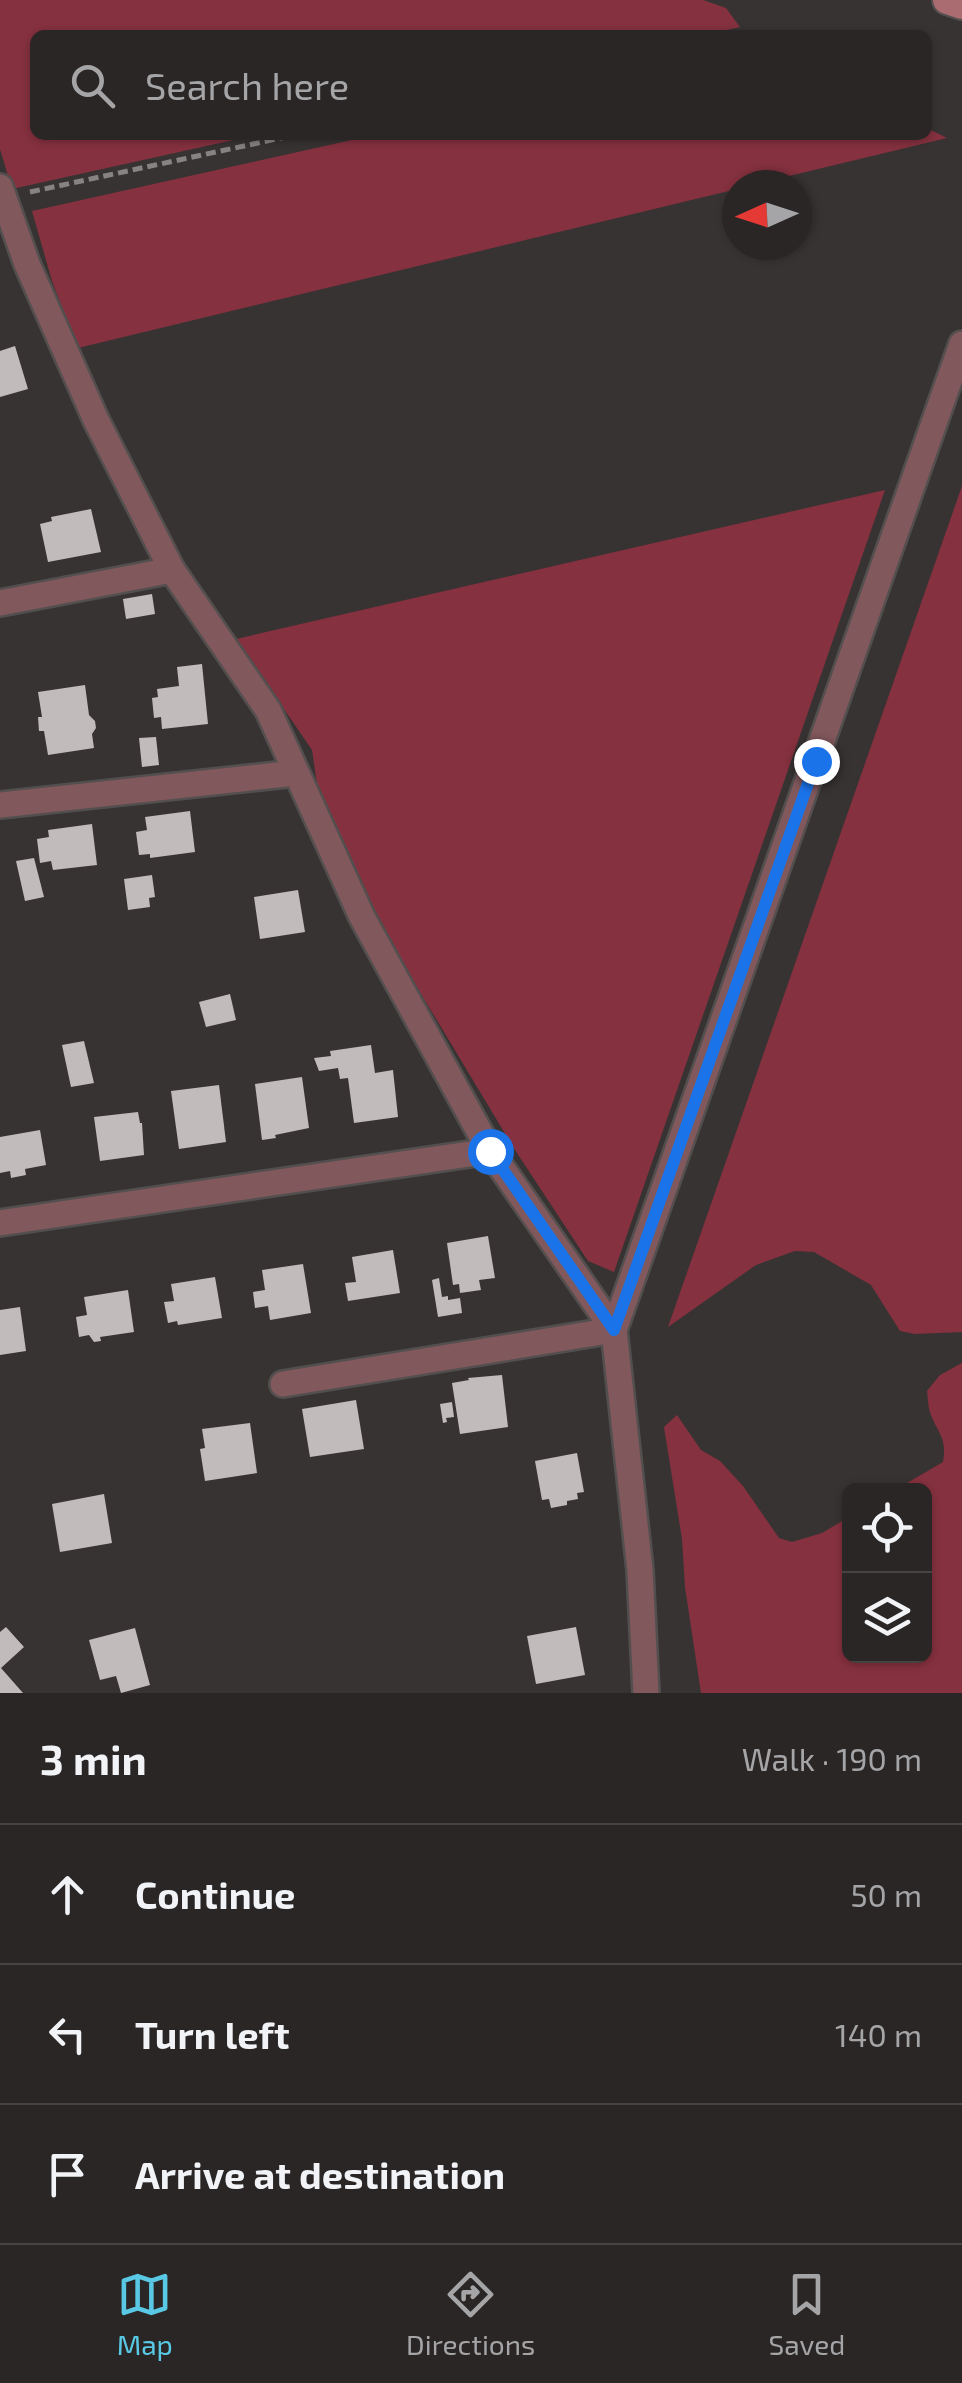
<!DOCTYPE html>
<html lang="en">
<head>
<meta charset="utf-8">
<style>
  body { margin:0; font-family:"Exo 2",sans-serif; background:#322e2e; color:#f1f3f6 }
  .controls { position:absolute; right:30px; bottom:30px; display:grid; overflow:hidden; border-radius:15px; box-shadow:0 2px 8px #0004 }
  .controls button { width:90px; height:90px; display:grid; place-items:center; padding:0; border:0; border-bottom:2px solid #464343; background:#2a2626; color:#f1f3f6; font:50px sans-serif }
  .compass { position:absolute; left:722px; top:170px; width:90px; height:90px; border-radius:50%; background:#2a2626; box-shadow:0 2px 8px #0004; rotate:267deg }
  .stop { position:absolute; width:30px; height:30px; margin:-22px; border:8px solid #1a73e8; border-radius:50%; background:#fff }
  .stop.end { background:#1a73e8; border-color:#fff; box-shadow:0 2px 10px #0008 }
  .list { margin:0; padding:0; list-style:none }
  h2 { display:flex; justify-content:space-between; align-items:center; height:130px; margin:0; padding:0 40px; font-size:42px }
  h2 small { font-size:32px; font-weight:400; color:#a5a5a7 }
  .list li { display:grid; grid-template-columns:65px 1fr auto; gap:30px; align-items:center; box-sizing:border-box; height:140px; padding:0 40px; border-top:2px solid #464343 }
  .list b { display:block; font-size:38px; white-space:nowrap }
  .list em { font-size:32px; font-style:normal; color:#a5a5a7 }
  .icon { flex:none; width:55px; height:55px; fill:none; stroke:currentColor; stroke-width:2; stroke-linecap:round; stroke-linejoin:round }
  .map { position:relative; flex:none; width:962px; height:1693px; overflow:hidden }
  .search { position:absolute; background:#2a2626; box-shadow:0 2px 8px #0004; left:30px; right:30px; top:30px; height:110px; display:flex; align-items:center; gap:25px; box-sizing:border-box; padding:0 35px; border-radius:15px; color:#a5a5a7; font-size:38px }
  .sheet { height:550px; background:#2a2626 }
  nav { display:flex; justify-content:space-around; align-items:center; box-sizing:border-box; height:140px; border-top:2px solid #464343; background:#2a2626; font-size:28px; color:#a5a5a7 }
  nav a { display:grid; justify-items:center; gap:5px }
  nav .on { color:#59c8e4 }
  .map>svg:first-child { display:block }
  .green { fill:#86313f }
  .building { fill:#c2bbbb }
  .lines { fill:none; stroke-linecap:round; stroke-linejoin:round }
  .minor-casing { stroke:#544f4f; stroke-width:30 }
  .secondary-casing { stroke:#544f4f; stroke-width:32 }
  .path { stroke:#888383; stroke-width:5; stroke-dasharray:10 5; stroke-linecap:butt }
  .minor { stroke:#81585c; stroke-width:25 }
  .secondary { stroke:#aa6b71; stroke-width:28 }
  .route { stroke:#1a73e8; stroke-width:12 }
</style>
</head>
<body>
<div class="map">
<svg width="962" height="1693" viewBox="0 0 962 1693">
  <rect width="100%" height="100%" fill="#383333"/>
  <g class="green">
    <polygon points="0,0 703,0 726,8 740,27 705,35 35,35 35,135 256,135 12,189 0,149"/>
    <polygon points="927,128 947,138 752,185 737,185 737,189 78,348 52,281 32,211 374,135 927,135"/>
    <polygon points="962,486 962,1332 915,1334 900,1331 871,1285 814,1252 795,1251 756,1265 668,1327"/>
    <polygon points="885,490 614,1272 588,1261 515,1150 376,919 317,784 312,750 236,639"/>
    <path d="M962,1363V1693H701L685,1587L682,1539L664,1427L677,1415L701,1450L720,1461L743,1486L779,1538L792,1542L822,1533L849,1517L850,1656H924V1490H895L943,1462C947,1438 939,1435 931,1415C928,1408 928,1398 927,1391L940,1375Z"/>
  </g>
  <g class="building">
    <polygon points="15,346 28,389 0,397 0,351"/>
    <polygon points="91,509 101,552 48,562 40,524 52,521 51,517"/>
    <polygon points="152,594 155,614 126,619 123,599"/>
    <polygon points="202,664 208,724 162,729 161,717 154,718 152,698 158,697 157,689 179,686 177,667"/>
    <polygon points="85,685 89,715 95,721 96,728 92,734 94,748 48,755 44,731 39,731 38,717 42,717 38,692"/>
    <polygon points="156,737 159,765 142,767 139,738"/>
    <polygon points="190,811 195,852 150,858 150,854 139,855 136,832 147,830 145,817"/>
    <polygon points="92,824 97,865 53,870 51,861 40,863 37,839 49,837 48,830"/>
    <polygon points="34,858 44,897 25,901 16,861"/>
    <polygon points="152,875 155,897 149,898 150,907 128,910 124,879"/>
    <polygon points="298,890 305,932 260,939 254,897"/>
    <polygon points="230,994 236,1020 206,1027 199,1002"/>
    <polygon points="84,1041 94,1083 71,1087 62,1045"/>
    <polygon points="371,1045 375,1073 393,1070 398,1117 354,1123 348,1078 340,1079 338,1068 319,1071 314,1058 331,1056 330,1051"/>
    <polygon points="302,1077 309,1128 275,1135 276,1138 262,1140 255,1084"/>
    <polygon points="219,1085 226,1142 179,1149 171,1091"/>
    <polygon points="138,1112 140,1123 142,1123 144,1155 100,1161 94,1117"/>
    <polygon points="40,1130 46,1165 25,1169 26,1175 11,1178 10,1171 0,1173 0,1137"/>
    <polygon points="488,1236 495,1278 479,1280 481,1290 460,1293 459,1284 453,1285 447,1243"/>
    <polygon points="393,1250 400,1293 348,1301 345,1283 356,1282 352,1257"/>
    <polygon points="303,1264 311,1313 270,1320 268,1306 255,1308 253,1292 265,1290 262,1270"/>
    <polygon points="215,1277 222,1318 178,1325 177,1321 168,1323 164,1302 174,1301 171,1284"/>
    <polygon points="439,1278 442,1297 448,1296 448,1300 460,1298 462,1313 438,1317 432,1280"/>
    <polygon points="128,1290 134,1332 100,1337 101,1341 94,1342 89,1335 79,1337 76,1317 87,1315 84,1297"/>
    <polygon points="20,1307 26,1351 0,1355 0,1310"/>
    <polygon points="502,1375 508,1427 460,1434 452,1383 469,1380 468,1378"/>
    <polygon points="356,1400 364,1449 310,1457 302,1409"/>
    <polygon points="452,1402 454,1417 446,1418 447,1422 443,1423 440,1404"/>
    <polygon points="250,1423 257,1473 205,1481 200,1449 205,1448 202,1429"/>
    <polygon points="577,1453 584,1492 577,1493 578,1499 567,1501 567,1505 551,1508 549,1499 542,1500 535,1461"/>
    <polygon points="104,1494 112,1543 60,1552 52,1504"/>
    <polygon points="6,1627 24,1647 1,1668 23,1693 0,1693 0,1632"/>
    <polygon points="576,1627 585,1675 536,1684 527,1636"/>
    <polygon points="135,1628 150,1685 121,1693 116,1676 100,1680 89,1640"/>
  </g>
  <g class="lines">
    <g class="minor-casing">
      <g id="minor">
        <polyline points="0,187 27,264 96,420 172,570 268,710 362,917 490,1151 614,1330"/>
        <polyline points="0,603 172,570"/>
        <polyline points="0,805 296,773"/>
        <polyline points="0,1223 490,1151"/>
        <polyline points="283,1384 614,1330"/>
        <polyline points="646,1693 640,1570 614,1330 962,344"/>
      </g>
    </g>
    <g class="secondary-casing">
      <polyline id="secondary" points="947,0 962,5"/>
    </g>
    <polyline class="path" points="30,192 295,135"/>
    <use href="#minor" class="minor"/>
    <use href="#secondary" class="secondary"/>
  </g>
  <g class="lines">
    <polyline class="route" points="490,1151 614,1330 816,761"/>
  </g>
</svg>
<div class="controls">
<button><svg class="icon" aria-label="locate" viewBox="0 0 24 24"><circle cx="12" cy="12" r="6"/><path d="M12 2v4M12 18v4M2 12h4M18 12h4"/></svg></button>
<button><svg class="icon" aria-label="layers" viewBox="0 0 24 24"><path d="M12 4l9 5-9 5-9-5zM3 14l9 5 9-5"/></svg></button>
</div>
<svg class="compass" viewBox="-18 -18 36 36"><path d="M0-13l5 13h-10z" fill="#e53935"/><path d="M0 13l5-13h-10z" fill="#a5a5a7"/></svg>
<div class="stop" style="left:490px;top:1151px"></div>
<div class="stop end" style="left:816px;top:761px"></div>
<div class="search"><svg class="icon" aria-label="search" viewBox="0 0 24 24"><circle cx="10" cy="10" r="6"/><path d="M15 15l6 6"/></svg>Search here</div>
</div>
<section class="sheet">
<h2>3 min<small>Walk · 190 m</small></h2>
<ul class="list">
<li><svg class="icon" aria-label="ahead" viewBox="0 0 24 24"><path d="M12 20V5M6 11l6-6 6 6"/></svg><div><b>Continue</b></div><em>50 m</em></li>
<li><svg class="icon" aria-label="left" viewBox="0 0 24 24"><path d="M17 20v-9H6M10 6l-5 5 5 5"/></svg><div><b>Turn left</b></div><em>140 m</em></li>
<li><svg class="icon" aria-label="arrive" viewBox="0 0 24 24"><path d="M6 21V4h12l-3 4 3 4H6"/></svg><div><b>Arrive at destination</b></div></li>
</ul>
</section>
<nav>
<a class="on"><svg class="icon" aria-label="map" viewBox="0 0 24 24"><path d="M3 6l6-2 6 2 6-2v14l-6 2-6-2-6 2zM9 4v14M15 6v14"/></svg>Map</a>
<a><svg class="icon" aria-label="directions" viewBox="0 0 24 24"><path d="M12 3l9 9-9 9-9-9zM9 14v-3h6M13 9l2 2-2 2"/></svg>Directions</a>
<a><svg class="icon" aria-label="saved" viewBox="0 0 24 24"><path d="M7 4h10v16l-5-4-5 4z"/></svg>Saved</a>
</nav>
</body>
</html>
